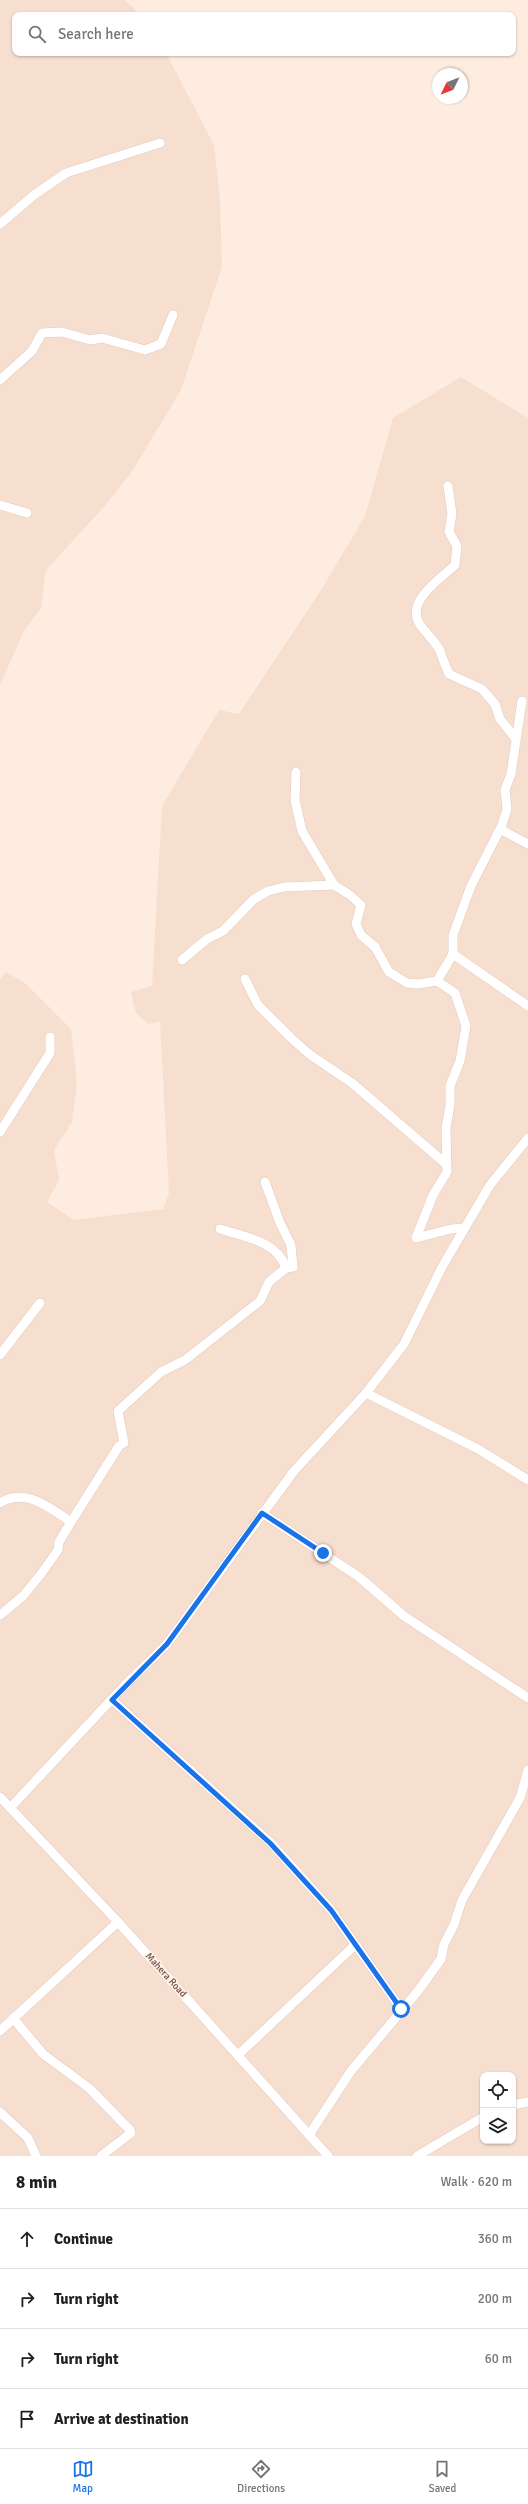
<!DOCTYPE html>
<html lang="en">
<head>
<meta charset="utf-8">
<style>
  body { margin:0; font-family:Signika,sans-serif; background:#f2f2f2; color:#202124 }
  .controls { position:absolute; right:12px; bottom:12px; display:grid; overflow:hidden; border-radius:8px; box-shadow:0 1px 3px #0004 }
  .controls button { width:36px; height:36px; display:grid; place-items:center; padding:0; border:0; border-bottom:1px solid #e0e0e0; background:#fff; color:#202124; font:20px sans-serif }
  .compass { position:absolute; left:432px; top:68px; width:36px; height:36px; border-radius:50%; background:#fff; box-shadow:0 1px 3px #0004; rotate:227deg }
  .stop { position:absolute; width:12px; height:12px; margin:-9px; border:3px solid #1a73e8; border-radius:50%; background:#fff }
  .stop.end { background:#1a73e8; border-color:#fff; box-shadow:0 1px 4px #0008 }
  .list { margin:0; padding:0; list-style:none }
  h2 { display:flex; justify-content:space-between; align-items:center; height:52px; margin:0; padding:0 16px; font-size:17px }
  h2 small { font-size:13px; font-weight:400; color:#757577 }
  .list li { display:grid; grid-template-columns:26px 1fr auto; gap:12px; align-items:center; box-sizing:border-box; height:60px; padding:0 16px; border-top:1px solid #e0e0e0 }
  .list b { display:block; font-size:15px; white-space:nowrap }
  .list em { font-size:13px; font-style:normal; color:#757577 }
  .icon { flex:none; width:22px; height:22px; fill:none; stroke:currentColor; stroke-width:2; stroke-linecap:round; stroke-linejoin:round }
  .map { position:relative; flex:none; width:528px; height:2156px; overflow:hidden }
  .search { position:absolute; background:#fff; box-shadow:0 1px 3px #0004; left:12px; right:12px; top:12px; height:44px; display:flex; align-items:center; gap:10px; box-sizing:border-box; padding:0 14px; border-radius:8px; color:#757577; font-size:15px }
  .sheet { height:292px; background:#fff }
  nav { display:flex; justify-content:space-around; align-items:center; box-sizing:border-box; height:56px; border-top:1px solid #e0e0e0; background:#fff; font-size:11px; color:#757577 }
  nav a { display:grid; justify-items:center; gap:2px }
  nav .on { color:#1a73e8 }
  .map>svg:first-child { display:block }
  .residential { fill:#f7dfd0; fill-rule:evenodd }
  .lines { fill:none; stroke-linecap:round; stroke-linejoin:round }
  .minor-casing { stroke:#e3c8be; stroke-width:10 }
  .minor { stroke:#fff; stroke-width:9 }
  .route { stroke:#1a73e8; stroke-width:5 }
  .labels { text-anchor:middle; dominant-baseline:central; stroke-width:3; stroke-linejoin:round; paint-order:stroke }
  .street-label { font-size:10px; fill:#744e46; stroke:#fff1e6 }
</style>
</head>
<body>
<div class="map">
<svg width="528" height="2156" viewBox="0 0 528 2156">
  <rect width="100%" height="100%" fill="#fdecdf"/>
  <g class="residential">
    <polygon points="0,0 124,0 133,7 139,15 15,15 15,53 166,53 214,145 220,199 222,267 181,390 131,473 102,509 46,570 41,608 24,631 0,685"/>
    <path d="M461,377L528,418V2156H0V979L6,972L25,983L71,1029L77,1084L72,1122L54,1150L59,1180L47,1202L73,1220L163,1209L169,1193L160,1022L148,1024L136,1013L131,992L152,986L162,806L219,710L239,714L323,587L365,516L393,418ZM483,2075H513V2141H483Z"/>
  </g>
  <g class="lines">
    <g class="minor-casing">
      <g id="minor">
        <polyline points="0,224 34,195 66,173 160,143"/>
        <polyline points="0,380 32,351 42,333 62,332 90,340 102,338 145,350 161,344 173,315"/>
        <path d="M448,486L452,514L449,532L457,546L455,565C441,578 406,601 419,623C425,633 435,640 440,651C443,659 445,666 449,674L482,689L495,704L500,719L516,739"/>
        <polyline points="0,505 27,513"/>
        <polyline points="296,772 295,800 302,831 334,885 350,895 361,905 356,924 361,935 375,947 389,972 407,983 418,984 437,981"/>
        <polyline points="500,829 528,844"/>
        <polyline points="453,954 453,935 471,886 502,825 507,809 505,790 511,774 522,701"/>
        <polyline points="182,960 207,939 223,931 254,899 268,891 284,887 334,885"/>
        <polyline points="245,979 258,1005 291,1038 309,1054 352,1083 446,1164"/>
        <polyline points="0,1132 50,1053 50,1037"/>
        <polyline points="265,1182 280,1223 291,1245 293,1267 286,1268"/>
        <polyline points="465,1228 451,1229 416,1238 433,1195 447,1172 446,1128 450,1105 450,1086 460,1061 466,1026 455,993 437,981 453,954 528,1006"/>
        <polyline points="0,1355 40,1303"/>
        <polyline points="366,1393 478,1449 528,1480"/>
        <path d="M0,1503C25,1487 50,1508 71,1522"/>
        <polyline points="262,1513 359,1577 404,1616 528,1698"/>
        <path d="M0,1615L23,1596L41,1574L58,1550L59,1542L71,1522L119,1446L124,1443L118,1411L161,1372L185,1360L260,1301L269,1282L286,1268C277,1241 245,1237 220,1229"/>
        <polyline points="112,1700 271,1843 331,1910 401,2009"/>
        <polyline points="0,1797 118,1922 328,2156"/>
        <polyline points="10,1808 125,1685 167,1644 294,1471 366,1393 404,1344 442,1267 490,1185 528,1138"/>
        <polyline points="13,2018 43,2054 89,2088 130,2130 131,2133 101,2156"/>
        <polyline points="0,2031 118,1922"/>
        <polyline points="238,2055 355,1945"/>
        <polyline points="513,2105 528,2102"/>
        <polyline points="0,2112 28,2138 36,2156"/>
        <polyline points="309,2135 351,2071 418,1991 441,1959 444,1944 454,1925 462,1900 520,1798 528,1770"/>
        <polyline points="417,2156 483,2117"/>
      </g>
    </g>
    <use href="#minor" class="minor"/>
  </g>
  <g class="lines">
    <polyline class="route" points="323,1553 262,1513 167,1644 112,1700 270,1843 331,1910 401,2009"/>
  </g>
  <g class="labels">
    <g class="street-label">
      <text transform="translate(166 1975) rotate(48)">Mahera Road</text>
    </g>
  </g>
</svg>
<div class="controls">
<button><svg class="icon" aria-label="locate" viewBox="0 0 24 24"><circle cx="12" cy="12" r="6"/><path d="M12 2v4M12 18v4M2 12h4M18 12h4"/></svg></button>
<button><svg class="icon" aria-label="layers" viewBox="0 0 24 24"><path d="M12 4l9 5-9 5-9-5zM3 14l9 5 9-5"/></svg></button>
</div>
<svg class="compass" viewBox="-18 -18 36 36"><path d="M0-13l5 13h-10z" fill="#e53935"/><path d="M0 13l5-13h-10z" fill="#757577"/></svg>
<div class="stop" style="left:401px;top:2009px"></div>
<div class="stop end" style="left:323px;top:1553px"></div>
<div class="search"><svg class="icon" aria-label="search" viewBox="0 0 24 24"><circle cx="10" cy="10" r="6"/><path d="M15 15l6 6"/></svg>Search here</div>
</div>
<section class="sheet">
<h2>8 min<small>Walk · 620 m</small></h2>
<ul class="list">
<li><svg class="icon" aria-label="ahead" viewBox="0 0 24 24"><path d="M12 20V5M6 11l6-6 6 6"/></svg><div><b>Continue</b></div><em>360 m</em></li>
<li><svg class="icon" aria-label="right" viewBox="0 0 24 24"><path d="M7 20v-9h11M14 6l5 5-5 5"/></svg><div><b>Turn right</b></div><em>200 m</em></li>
<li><svg class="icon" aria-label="right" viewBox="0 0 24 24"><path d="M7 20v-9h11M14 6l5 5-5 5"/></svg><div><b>Turn right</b></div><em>60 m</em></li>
<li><svg class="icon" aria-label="arrive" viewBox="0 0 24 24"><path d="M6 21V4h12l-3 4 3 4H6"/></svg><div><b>Arrive at destination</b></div></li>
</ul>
</section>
<nav>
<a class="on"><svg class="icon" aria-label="map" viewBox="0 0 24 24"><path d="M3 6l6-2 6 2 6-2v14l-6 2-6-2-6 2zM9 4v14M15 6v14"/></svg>Map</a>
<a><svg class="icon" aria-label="directions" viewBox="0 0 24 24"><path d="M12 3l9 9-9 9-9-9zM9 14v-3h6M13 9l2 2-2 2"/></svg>Directions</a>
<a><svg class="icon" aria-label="saved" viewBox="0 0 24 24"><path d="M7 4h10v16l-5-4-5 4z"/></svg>Saved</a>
</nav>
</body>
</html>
